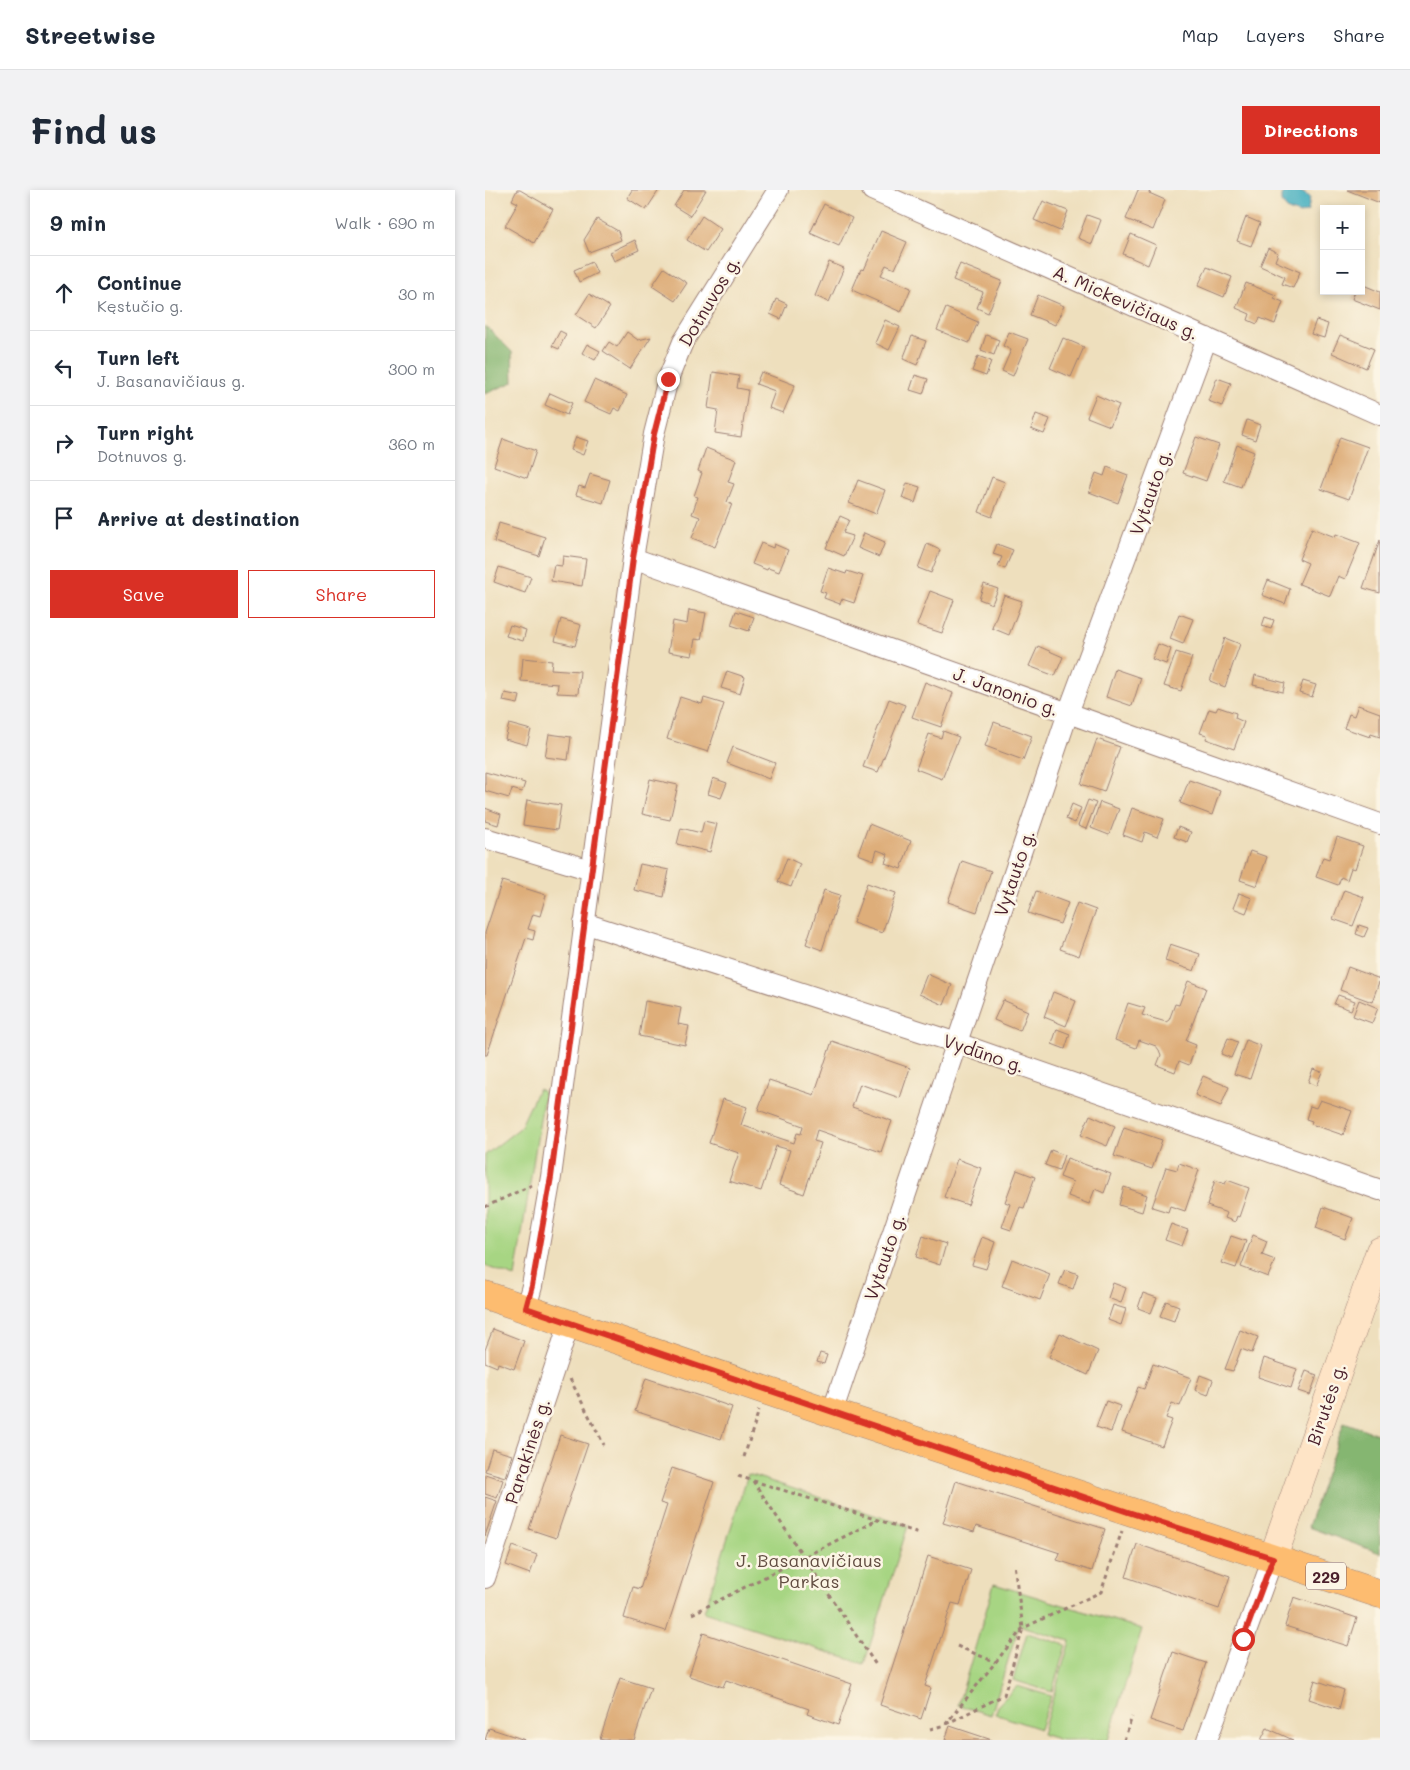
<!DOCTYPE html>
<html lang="en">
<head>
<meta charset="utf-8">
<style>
  body { margin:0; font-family:Mali,sans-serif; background:#f2f2f3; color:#1f2937 }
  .controls { position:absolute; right:15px; top:15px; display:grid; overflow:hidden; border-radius:0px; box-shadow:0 2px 8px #0003 }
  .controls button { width:45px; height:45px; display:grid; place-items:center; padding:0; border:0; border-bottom:1px solid #e0e1e3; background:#fff; color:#1f2937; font:25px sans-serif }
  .stop { position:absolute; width:15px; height:15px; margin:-11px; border:4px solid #d93025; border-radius:50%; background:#fff }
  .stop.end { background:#d93025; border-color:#fff; box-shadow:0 1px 5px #0008 }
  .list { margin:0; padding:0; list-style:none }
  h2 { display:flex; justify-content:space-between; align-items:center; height:65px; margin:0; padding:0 20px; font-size:21px }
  h2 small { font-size:16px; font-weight:400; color:#747a83 }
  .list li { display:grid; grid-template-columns:32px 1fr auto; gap:15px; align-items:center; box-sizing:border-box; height:75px; padding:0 20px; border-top:1px solid #e0e1e3 }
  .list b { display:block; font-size:19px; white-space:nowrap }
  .list p { margin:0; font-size:16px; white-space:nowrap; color:#747a83 }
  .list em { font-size:16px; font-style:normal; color:#747a83 }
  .actions { display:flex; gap:10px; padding:15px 20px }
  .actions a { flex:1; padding:11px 0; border:1px solid #d93025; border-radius:0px; text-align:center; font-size:18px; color:#d93025 }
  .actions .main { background:#d93025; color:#fff }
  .icon { flex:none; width:28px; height:28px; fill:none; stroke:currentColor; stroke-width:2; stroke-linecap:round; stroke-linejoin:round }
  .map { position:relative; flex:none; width:895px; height:1550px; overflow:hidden; border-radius:0px }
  header { display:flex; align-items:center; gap:30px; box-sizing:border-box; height:70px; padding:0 25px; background:#fff; border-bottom:1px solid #e0e1e3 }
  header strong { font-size:24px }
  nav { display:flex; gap:28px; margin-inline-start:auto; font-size:18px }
  .intro { display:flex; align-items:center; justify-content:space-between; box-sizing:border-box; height:120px; padding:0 30px }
  h1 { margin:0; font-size:35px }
  .button { padding:12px 22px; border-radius:0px; background:#d93025; color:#fff; font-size:18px; font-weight:700 }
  main { display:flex; gap:30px; padding:0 30px }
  aside { flex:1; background:#fff; border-radius:0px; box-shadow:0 2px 8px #0003 }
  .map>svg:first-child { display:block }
  .green { fill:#a7d583; stroke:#787a57 }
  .forest { fill:#85b671; stroke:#686a4e }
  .water { fill:#40adbf; stroke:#456675 }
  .building { fill:#deae7a }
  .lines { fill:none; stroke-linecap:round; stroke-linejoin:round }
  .street-casing { stroke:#9c7f74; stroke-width:22 }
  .secondary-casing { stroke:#9c7f74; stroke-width:29 }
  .primary-casing { stroke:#9c7f74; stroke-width:29 }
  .path { stroke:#9c7f74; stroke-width:3; stroke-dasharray:4 4; stroke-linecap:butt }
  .street { stroke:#fff; stroke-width:20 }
  .secondary { stroke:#fee4c6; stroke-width:28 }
  .primary { stroke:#fdbc70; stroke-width:28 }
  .route { stroke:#d93025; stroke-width:6 }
  .labels { text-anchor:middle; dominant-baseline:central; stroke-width:5; stroke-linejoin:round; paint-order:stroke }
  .shield { fill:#fcf5e5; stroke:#7f5f63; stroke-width:1 }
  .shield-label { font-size:16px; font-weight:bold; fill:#4a1f2b }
  .street-label { font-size:18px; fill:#4a1f2b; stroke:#fcf5e5 }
  .park-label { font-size:18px; fill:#614c41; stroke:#fcf5e5 }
</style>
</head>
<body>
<header>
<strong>Streetwise</strong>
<nav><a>Map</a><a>Layers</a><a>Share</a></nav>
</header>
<div class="intro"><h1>Find us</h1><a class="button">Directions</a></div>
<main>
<aside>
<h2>9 min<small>Walk · 690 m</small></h2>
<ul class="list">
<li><svg class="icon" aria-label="ahead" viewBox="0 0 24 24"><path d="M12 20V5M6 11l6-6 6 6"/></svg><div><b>Continue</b><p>Kęstučio g.</p></div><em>30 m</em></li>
<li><svg class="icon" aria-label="left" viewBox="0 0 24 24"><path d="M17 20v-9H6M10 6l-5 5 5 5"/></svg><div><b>Turn left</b><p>J. Basanavičiaus g.</p></div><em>300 m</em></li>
<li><svg class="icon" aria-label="right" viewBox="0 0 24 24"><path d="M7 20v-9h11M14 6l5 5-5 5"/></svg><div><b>Turn right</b><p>Dotnuvos g.</p></div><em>360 m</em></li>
<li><svg class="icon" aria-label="arrive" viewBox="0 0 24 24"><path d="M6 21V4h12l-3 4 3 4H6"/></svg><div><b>Arrive at destination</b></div></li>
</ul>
<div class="actions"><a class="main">Save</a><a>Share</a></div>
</aside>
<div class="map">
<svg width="895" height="1550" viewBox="0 0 895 1550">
  <rect width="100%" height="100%" fill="#fcf5e5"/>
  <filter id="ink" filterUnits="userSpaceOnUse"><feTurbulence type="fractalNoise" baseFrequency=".02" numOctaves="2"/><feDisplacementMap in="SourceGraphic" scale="10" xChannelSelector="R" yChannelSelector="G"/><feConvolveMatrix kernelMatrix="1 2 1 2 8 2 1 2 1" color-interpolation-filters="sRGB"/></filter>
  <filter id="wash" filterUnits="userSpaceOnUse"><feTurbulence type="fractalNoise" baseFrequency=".0096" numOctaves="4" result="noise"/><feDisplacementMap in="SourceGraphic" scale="20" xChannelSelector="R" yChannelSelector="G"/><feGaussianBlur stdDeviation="1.12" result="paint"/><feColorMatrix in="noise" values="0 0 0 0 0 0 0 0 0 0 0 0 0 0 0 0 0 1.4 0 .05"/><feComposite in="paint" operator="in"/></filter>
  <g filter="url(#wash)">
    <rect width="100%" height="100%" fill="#eedfbd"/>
    <g class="green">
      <polygon points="53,899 56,900 59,905 30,1087 0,1076 0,965 35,938"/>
      <polygon points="263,1284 423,1336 379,1474 219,1422"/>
      <polygon points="509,1394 657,1439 623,1550 576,1550 557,1544 585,1451 534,1435 506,1525 473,1515"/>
      <polygon points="542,1443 581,1455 567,1502 528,1490"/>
      <polygon points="532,1496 566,1506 555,1539 510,1524 514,1514"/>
    </g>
    <g class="forest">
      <polygon points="0,135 27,162 28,192 0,204"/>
      <polygon points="859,1232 895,1245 895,1363 823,1337"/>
    </g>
    <polygon class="water" points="800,0 813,0 825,7 823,21 815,24 803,20 796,12 796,5"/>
    <g id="blocks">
      <g class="building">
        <polygon points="32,0 35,0 68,19 49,53 20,36 33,13 27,10"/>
        <polygon points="147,0 174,0 161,20 142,8"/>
        <polygon points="199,0 221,0 205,26 189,16"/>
        <polygon points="653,0 665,0 664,3 680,10 668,40 641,29"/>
        <polygon points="862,0 895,0 895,13"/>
        <polygon points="558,11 583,21 575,41 549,30"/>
        <polygon points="339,14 367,28 354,56 325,43"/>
        <polygon points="602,25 616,30 607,54 593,48"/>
        <polygon points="217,26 236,39 221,62 202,50"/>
        <polygon points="761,27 775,33 766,56 752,51"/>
        <polygon points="112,29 133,41 136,50 104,62 99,50"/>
        <polygon points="396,41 422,52 410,79 401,75 396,85 426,98 416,122 367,100 376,79 379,80"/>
        <polygon points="646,44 671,55 663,75 638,64"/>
        <polygon points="150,50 154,60 129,71 125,62"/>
        <polygon points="783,58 793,63 790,71 815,82 808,98 797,94 800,87 775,76"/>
        <polygon points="107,72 112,83 94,92 89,80"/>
        <polygon points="344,72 359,78 344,112 330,106"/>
        <polygon points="475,74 517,91 503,123 492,118 498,102 468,90"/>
        <polygon points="722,77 747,87 739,107 713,96"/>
        <polygon points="179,78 202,93 190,111 167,96"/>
        <polygon points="761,93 791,105 789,108 798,112 790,134 775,128 772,134 763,130 765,124 751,118"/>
        <polygon points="876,94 895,102 895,120 867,109 870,101 876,101"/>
        <polygon points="104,104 125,117 111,138 91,125"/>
        <polygon points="553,105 579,116 570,135 545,125"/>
        <polygon points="291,109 302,114 296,129 285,124"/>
        <polygon points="461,118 493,132 484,153 452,140"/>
        <polygon points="400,130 415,137 404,160 390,153"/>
        <polygon points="831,130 843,134 839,148 826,144"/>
        <polygon points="75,141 81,144 74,159 67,156"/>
        <polygon points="142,142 153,150 166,147 145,179 118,161 124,152 132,157"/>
        <polygon points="524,142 543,149 528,186 517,181 526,160 518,156"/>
        <polygon points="501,145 514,150 509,165 496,160"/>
        <polygon points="855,145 889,159 881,178 847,163"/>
        <polygon points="427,146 441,151 432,175 418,169"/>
        <polygon points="578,148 599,157 586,187 565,178"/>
        <polygon points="102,154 115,161 110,170 97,163"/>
        <polygon points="493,166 506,171 501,186 487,181"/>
        <polygon points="228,182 254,186 252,198 263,200 256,247 230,243 233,220 223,218"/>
        <polygon points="276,182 310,195 298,223 284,218 290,201 271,194"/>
        <polygon points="430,185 443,189 438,204 425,200"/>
        <polygon points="732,188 746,193 737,216 723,211"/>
        <polygon points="109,190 142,205 135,221 129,218 126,224 99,212"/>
        <polygon points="65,203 87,213 82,225 60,215"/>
        <polygon points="611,205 634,215 625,236 602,227"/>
        <polygon points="551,224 565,229 559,244 546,239"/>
        <polygon points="762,230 775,235 770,250 757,245"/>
        <polygon points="91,247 103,251 98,265 86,260"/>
        <polygon points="711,247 734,255 721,291 698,283"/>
        <polygon points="855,247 883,257 864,309 836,299"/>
        <polygon points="18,249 51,261 42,288 9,276"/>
        <polygon points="752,255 769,262 756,297 739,291"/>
        <polygon points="221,258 251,270 243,292 249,294 242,312 247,314 230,357 207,348 215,327 207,324 213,307 209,306 217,283 213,281"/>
        <polygon points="622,277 643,285 633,313 604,302 611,283 619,286"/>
        <polygon points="105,284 125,290 118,313 91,305 94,296 100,298"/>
        <polygon points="507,287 520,292 507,327 494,322"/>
        <polygon points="373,290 400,300 391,324 364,313"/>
        <polygon points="422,293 435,297 430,313 417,308"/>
        <polygon points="355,326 364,330 358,343 368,346 359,366 341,358"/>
        <polygon points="14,333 60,347 54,366 9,352"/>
        <polygon points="827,338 850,347 851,344 875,353 860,389 853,386 845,406 814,394 823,373 814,369"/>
        <polygon points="379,343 400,352 394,367 373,358"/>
        <polygon points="895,350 895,403 878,398"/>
        <polygon points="276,353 288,358 289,354 303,360 294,382 283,378 282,380 267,374"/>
        <polygon points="442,354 455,360 446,383 433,378"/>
        <polygon points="512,354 528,360 520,379 513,376 517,367 508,364"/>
        <polygon points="78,366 101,369 97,396 66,391 69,375 77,376"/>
        <polygon points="14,377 46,387 40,403 9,392"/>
        <polygon points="343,378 361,384 362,381 378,386 369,413 357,409 355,414 339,408 341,403 335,401"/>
        <polygon points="783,390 805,399 800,414 777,405"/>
        <polygon points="499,394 513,399 507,414 494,409"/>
        <polygon points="445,401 469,410 457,443 432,435"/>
        <polygon points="519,405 537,411 524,445 507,438"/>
        <polygon points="204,420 221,423 216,450 210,449 207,466 183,462 188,431 202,434"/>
        <polygon points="251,421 269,427 264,441 246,435"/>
        <polygon points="694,424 708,429 698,454 685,449"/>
        <polygon points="780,427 789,430 786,439 777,436"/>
        <polygon points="76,429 96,435 90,456 70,451"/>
        <polygon points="25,435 41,440 38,451 21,446"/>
        <polygon points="740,448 755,454 740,497 725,491"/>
        <polygon points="673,454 686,459 681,474 667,469"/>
        <polygon points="553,456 578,467 570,486 544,476"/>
        <polygon points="691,462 707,467 696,501 679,496"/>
        <polygon points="38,468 67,471 66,479 95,481 93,504 72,503 73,494 36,491"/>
        <polygon points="630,479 656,488 647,516 621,507"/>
        <polygon points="242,481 260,487 255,504 236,498"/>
        <polygon points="770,485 800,493 798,502 768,495"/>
        <polygon points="818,491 831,495 827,507 814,503"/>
        <polygon points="440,492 468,503 456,537 427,527"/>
        <polygon points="20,503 35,506 33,514 18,511"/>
        <polygon points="195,507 217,514 219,508 239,514 223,562 182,549"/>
        <polygon points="404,509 420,515 393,582 378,577"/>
        <polygon points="873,515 895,523 895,547 886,544 885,547 859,538 864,524 869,526"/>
        <polygon points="733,517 751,523 750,528 759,532 749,559 721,549 722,545 715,543 724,519 731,521"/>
        <polygon points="509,532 547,546 538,570 500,556"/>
        <polygon points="24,534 46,540 42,555 20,549"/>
        <polygon points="458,541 474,547 457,589 431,579 444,544 456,548"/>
        <polygon points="64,544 86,547 83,570 60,567"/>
        <polygon points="612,549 635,557 619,602 596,594"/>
        <polygon points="248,557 290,573 284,589 242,573"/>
        <polygon points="0,582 40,593 37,602 27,599 24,608 0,601"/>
        <polygon points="228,588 242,593 236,608 223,604"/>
        <polygon points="165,589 193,595 185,630 157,624"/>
        <polygon points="704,590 735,601 727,625 695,613"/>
        <polygon points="42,610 76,615 72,640 38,635"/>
        <polygon points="603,610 611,613 601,639 593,636"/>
        <polygon points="615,612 634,619 624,645 606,638"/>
        <polygon points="587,614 596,618 590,633 581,629"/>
        <polygon points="0,618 16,624 13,635 0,631"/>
        <polygon points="647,618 679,629 672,647 660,642 657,652 638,645"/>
        <polygon points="219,631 232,634 225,662 192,654 196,638 216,643"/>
        <polygon points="384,634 426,651 416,679 400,673 403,664 392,660 389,670 373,664"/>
        <polygon points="693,637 706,642 702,652 689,647"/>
        <polygon points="852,647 878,656 870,679 866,678 862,690 856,687 853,695 831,687 838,667 844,669"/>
        <polygon points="765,661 782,667 772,696 755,690"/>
        <polygon points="302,668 315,674 306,697 293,692"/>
        <polygon points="477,671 506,681 492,722 463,712"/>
        <polygon points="155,674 184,680 179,707 149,700"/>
        <polygon points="17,691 61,705 55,726 48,724 43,739 50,741 48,750 41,748 2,865 0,865 0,743"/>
        <polygon points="382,693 411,703 397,743 368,733"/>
        <polygon points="339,700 355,705 337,760 321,754"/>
        <polygon points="859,700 879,707 868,736 848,729"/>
        <polygon points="551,701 583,713 575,734 543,723"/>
        <polygon points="754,703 767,708 761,723 748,718"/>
        <polygon points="592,713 611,720 594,766 575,759"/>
        <polygon points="874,735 883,738 879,747 871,744"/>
        <polygon points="685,754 715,764 709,781 680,771"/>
        <polygon points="863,777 895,789 887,812 855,800"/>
        <polygon points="442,784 467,795 459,815 434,804"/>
        <polygon points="703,791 721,798 701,851 711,855 704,875 694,871 690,882 672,875 676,865 674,860 671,856 654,850 651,858 630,850 643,813 660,818 657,825 681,832 684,830 690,814 694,815"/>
        <polygon points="568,802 591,811 581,836 559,827"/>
        <polygon points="853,805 870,811 866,820 849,814"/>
        <polygon points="518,810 543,821 535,841 509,830"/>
        <polygon points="874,810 893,818 887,833 868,826"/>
        <polygon points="160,811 196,818 193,834 204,836 200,855 154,846"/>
        <polygon points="572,839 585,844 580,859 567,854"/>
        <polygon points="743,848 753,852 746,868 736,864"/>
        <polygon points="761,850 776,856 765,889 749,884"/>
        <polygon points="347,851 425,878 415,908 375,894 367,917 407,931 396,962 332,940 329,951 336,953 319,1004 294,995 305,960 291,956 276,1001 244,991 254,963 224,953 238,909 262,917 256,935 309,953 312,943 316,944 318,936 273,920 284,890 329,905"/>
        <polygon points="828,879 837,882 831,896 823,892"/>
        <polygon points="718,886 744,897 736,916 710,905"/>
        <polygon points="835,910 867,921 858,945 826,934 827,931 821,929 825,916 831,918"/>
        <polygon points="605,925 630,936 622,956 596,945"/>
        <polygon points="639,937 677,950 667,979 629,966"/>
        <polygon points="566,960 579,965 574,980 560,975"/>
        <polygon points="582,968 626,984 619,1003 610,999 604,1014 583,1006 588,992 575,987"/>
        <polygon points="472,969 496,978 483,1015 459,1007"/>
        <polygon points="694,973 714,980 700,1021 685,1016 683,1022 667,1017 681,977 692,980"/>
        <polygon points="532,980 550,987 539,1018 535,1017 526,1040 517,1037 525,1014 520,1012"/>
        <polygon points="730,990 740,994 742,990 764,998 754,1027 752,1026 750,1032 740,1028 742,1023 722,1016"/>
        <polygon points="639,997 662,1005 657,1022 634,1015"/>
        <polygon points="838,1017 868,1028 860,1049 831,1038"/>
        <polygon points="686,1034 703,1040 697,1056 680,1050"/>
        <polygon points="768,1045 782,1051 777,1065 790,1070 783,1087 756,1077"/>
        <polygon points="438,1046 461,1054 455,1075 431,1067"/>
        <polygon points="746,1046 761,1051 751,1078 736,1073"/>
        <polygon points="497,1047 510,1052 501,1079 487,1075"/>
        <polygon points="527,1069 565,1084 555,1110 517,1096"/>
        <polygon points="580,1079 593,1084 588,1099 574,1094"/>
        <polygon points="628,1093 641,1098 636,1113 623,1108"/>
        <polygon points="658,1103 672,1108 666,1123 653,1118"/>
        <polygon points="681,1111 694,1116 689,1131 675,1126"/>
        <polygon points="628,1115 641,1119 636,1135 623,1130"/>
        <polygon points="8,1139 39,1151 29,1179 13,1173 12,1177 0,1172 0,1160"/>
        <polygon points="755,1140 773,1147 767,1163 756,1159 748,1181 740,1179"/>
        <polygon points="575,1143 613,1161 603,1185 564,1167"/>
        <polygon points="335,1163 342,1165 339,1174 332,1172"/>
        <polygon points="779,1168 812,1179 806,1198 773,1187"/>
        <polygon points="668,1174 706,1188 695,1216 687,1213 681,1228 687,1230 677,1256 637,1242 653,1197 659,1199"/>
        <polygon points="821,1181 832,1185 825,1205 813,1201"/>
        <polygon points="715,1185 728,1190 723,1205 710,1200"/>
        <polygon points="161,1188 247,1217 236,1249 150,1221"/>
        <polygon points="621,1211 635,1216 626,1242 611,1237"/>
        <polygon points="75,1245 103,1254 71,1348 44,1339"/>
        <polygon points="7,1259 27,1265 20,1287 0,1281"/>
        <polygon points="187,1278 229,1292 181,1441 139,1428 148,1397 155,1399 182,1315 175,1313"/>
        <polygon points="0,1284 18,1290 12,1308 0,1304"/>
        <polygon points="471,1291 620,1339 607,1381 572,1370 575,1363 491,1336 489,1342 458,1333"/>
        <polygon points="0,1307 12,1311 0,1346"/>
        <polygon points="652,1354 745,1386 734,1419 641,1387"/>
        <polygon points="28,1356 52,1365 45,1384 21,1375"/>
        <polygon points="443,1366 486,1380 475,1415 467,1413 440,1496 446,1498 436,1529 395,1515"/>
        <polygon points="809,1407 872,1428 863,1456 800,1436"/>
        <polygon points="218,1443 367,1494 353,1535 322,1524 324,1519 241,1490 238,1497 204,1486"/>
        <polygon points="688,1462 721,1473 698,1541 665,1530"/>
        <polygon points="135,1488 166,1498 149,1550 119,1550 115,1549"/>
        <polygon points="830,1490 859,1500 854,1519 824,1509"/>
        <polygon points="465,1536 507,1550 460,1550"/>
        <polygon points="4,1538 40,1550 0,1550"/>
        <polygon points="782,1538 808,1550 776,1550"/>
      </g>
    </g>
  </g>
  <g filter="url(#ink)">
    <use href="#blocks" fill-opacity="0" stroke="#9c7f74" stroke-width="1"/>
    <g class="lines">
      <g class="street-casing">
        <g id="street">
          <polyline points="387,0 895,225"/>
          <polyline points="148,368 895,634"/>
          <polyline points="0,648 106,680"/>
          <polyline points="99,733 472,853 895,1000"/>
          <polyline points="41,1118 47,1096 66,987 148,368 169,244 183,189 198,152 293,0"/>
          <polyline points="347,1223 583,523 722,148"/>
          <polyline points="0,1388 84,1134"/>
          <polyline points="722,1550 788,1368"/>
        </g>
      </g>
      <g class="secondary-casing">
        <polyline id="secondary" points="788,1368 895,1061"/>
      </g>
      <g class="primary-casing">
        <polyline id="primary" points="0,1105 347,1223 895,1404"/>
      </g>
      <g class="path">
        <polyline points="0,1017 47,995"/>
        <polyline points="85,1189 119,1255"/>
        <polyline points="259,1267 274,1220"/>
        <polyline points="253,1286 434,1343"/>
        <polyline points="268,1291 391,1475"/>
        <polyline points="207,1424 392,1330"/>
        <polyline points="472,1456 510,1472"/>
        <polyline points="461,1534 519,1505 538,1438 529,1374"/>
        <polyline points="445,1539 460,1535 538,1438 616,1402 637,1341"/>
        <polyline points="639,1550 647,1527"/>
      </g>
      <use href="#street" class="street"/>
      <use href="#secondary" class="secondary"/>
      <use href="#primary" class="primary"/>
    </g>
  </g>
  <g class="lines" filter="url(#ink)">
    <polyline class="route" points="183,189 169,244 148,368 66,987 47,1096 41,1118 643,1322 788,1368 758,1449"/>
  </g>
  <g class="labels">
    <rect class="shield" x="821" y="1372.5" width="40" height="27" rx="4"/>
    <g class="shield-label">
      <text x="841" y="1386">229</text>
    </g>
    <g class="street-label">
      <text transform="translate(224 111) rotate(-59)">Dotnuvos g.</text>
      <text transform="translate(641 112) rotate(24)">A. Mickevičiaus g.</text>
      <text transform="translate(665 302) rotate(-70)">Vytauto g.</text>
      <text transform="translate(521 501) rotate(20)">J. Janonio g.</text>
      <text transform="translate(529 683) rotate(-71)">Vytauto g.</text>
      <text transform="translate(499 863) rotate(19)">Vydūno g.</text>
      <text transform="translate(399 1067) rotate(-71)">Vytauto g.</text>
      <text transform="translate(841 1214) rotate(-71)">Birutės g.</text>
      <text transform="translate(42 1261) rotate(-72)">Parakinės g.</text>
    </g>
    <g class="park-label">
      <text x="324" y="1370">J. Basanavičiaus<tspan x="324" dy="21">Parkas</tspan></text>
    </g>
  </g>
</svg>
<div class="controls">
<button>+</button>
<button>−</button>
</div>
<div class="stop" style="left:758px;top:1449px"></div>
<div class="stop end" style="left:183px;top:189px"></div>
</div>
</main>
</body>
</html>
